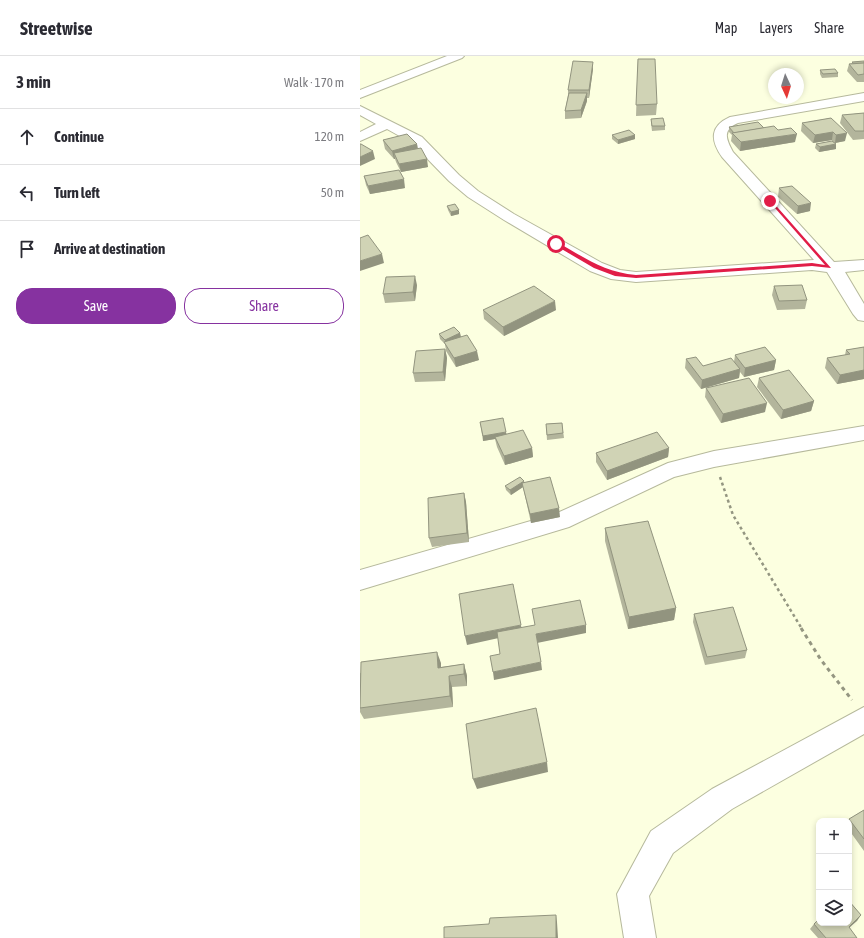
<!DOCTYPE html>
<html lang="en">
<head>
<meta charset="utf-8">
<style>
  body { margin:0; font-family:"Asap Condensed",sans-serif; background:#f7f7f7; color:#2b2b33 }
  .controls { position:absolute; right:12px; bottom:12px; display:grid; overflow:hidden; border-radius:8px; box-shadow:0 2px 6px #0003 }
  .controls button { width:36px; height:36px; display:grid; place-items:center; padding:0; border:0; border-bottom:1px solid #e1e1e2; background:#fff; color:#2b2b33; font:20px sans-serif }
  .compass { position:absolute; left:408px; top:12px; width:36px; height:36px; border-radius:50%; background:#fff; box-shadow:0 2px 6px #0003; rotate:176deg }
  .stop { position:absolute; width:12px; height:12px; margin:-9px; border:3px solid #e11d48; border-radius:50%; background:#fff }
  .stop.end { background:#e11d48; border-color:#fff; box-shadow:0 1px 4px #0008 }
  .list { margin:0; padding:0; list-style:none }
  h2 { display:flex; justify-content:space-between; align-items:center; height:52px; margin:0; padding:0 16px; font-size:17px }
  h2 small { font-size:13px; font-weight:400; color:#7c7c81 }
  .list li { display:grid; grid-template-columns:26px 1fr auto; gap:12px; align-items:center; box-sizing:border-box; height:56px; padding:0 16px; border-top:1px solid #e1e1e2 }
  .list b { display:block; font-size:15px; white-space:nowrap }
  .list em { font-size:13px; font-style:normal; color:#7c7c81 }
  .actions { display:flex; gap:8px; padding:12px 16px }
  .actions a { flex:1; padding:9px 0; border:1px solid #8632a0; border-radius:16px; text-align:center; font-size:14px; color:#8632a0 }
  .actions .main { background:#8632a0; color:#fff }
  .icon { flex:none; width:22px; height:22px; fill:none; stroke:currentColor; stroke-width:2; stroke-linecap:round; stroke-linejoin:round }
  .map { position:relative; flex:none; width:504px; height:882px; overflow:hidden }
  header { display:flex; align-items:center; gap:24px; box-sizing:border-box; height:56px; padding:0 20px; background:#fff; border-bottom:1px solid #e1e1e2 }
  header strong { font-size:19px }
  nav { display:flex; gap:22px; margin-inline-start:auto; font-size:14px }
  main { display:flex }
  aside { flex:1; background:#fff }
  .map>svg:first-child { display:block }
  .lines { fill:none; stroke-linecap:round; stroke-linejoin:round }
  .minor-casing { stroke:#b6b99c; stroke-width:2 }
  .path-far1 { stroke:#949681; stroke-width:2.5; stroke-dasharray:3 3; stroke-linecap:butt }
  .path { stroke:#949681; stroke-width:3; stroke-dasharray:4 4; stroke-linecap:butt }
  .minor { fill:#fff; fill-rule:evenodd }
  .wall { fill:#b3b59c }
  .shaded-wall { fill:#92947f }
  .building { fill:#d0d3b5; stroke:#92947f }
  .route { fill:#e11d48 }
</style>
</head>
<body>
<header>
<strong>Streetwise</strong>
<nav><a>Map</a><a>Layers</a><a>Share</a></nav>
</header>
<main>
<aside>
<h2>3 min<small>Walk · 170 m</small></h2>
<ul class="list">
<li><svg class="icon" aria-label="ahead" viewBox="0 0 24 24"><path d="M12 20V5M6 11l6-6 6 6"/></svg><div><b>Continue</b></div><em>120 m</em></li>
<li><svg class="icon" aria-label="left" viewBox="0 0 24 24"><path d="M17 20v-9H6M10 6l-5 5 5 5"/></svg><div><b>Turn left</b></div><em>50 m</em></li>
<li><svg class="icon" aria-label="arrive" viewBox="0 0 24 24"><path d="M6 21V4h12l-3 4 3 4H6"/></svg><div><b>Arrive at destination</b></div></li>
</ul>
<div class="actions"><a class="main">Save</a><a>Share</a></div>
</aside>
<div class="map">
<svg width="504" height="882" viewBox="0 0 504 882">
  <rect width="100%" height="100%" fill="#fcffe0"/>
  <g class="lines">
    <g class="minor-casing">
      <g id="minor">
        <polygon points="87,0 104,0 102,2 0,42 0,34"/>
        <path d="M504,37V45L378,67C362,74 366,83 373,96L474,206L504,204V214L485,216L504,248V265L498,264L493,258L467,216L452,214L276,226L251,223L230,215L144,164L108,141L89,125L52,87L27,73L0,85V76L16,68L0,59V50L62,81L99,119L118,135L154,158L242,207L260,214L276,216L454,204L362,101C350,84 350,70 370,61Z"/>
        <polygon points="504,370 504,384 354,411 314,421 209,471 0,534 0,514 195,458 308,407 354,395"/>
        <polygon points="504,651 504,678 372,753 313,797 289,840 296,882 264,882 257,838 291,775 352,733"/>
      </g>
    </g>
    <polyline class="path-far1" points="360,421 373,459 442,573"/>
    <polyline class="path" points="441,572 461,604 492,644"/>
    <use href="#minor" class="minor"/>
  </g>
  <g class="wall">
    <polygon points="278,3 297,48 296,59 276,60"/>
    <polygon points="504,5 504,26 497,26 487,15 489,8 492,7 492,6"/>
    <polygon points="233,13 229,42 227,42 227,45 221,62 205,63 205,55 208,39 208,34"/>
    <polygon points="460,14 478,17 478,21 462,22 460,18"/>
    <polygon points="504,57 504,83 493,84 480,67 482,59"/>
    <polygon points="471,62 485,85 475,87 476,93 459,96 455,92 456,88 472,85 472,84 453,87 441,75 442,67"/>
    <polygon points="291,63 305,70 305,74 292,75 291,67"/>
    <polygon points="369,71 404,72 418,74 435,86 380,95 371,85 372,79 369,76"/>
    <polygon points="252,79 275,79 275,83 258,88 252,83"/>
    <polygon points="23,84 57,88 58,93 68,111 41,116 36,106 35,103 34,103 25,93"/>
    <polygon points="4,120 45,132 10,138 6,129"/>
    <polygon points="419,132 450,155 437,158 418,141"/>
    <polygon points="87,150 99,154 99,158 91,160 88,154"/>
    <polygon points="57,229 55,245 25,247 23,238"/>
    <polygon points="414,230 447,244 445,253 417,254 412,239"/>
    <polygon points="123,254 196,254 144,280 124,263"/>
    <polygon points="100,277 101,281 119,304 96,311 86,295 85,288 80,283 79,278"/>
    <polygon points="504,291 504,323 477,328 465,312 467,302 485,299 486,294"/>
    <polygon points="85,293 87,302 85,325 55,326 53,317"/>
    <polygon points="375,299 416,304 414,314 384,321 380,316 379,322 341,333 325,312 326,303 343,310 374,306"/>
    <polygon points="399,322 454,345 451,355 421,363 397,331"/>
    <polygon points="346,332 405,356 361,367 345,341"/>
    <polygon points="120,366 147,378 172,392 173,401 145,409 137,391 135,383 123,385"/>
    <polygon points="202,367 204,382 187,384 186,368"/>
    <polygon points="309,392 308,401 247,424 236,406 236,397"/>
    <polygon points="164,426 200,461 171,467 163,431 151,439 146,434 145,430"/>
    <polygon points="104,437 106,446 109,486 72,491 69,482"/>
    <polygon points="245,472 316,552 314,564 268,573 245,485"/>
    <polygon points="334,558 387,594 385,602 345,609 333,566"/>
    <polygon points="81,607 81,611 104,608 107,620 107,630 92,631 93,651 4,663 0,656 0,617"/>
    <polygon points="504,754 504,795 489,774 489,765 488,765 489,763"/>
    <polygon points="459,841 459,848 456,845"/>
    <polygon points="501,859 489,872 497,882 458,882 450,873 454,868"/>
  </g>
  <g class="shaded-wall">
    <polygon points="233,6 233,13 229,42 229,34"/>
    <polygon points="227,37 227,45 221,62 221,54"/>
    <polygon points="473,76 472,84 453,87 455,79"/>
    <polygon points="487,77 485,85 475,87 476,79"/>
    <polygon points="437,78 435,86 380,95 381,86"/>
    <polygon points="275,79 275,83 258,88 258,84"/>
    <polygon points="57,88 58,96 34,97 35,103 34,103 32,95"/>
    <polygon points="476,88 476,93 459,96 460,91"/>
    <polygon points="13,95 15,103 0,110 0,101"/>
    <polygon points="67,103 68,111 41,116 39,108"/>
    <polygon points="44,123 45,132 10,138 8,130"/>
    <polygon points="451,147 450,155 437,158 438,150"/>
    <polygon points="99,154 99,158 91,160 91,156"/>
    <polygon points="22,198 24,207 0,215 0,205"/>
    <polygon points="55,220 57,229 55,245 53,236"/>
    <polygon points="195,245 196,254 144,280 143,271"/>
    <polygon points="100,277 101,282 86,289 85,284"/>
    <polygon points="85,293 87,302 85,325 83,316"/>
    <polygon points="117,295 119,304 96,311 94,302"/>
    <polygon points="416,304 414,314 384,321 385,312"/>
    <polygon points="380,313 379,322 341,333 342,324"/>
    <polygon points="504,314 504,323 477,328 480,319"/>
    <polygon points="454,345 451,355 421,363 423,354"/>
    <polygon points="407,347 405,356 361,367 363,358"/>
    <polygon points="146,376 147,381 123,385 123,380"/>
    <polygon points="172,392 173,401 145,409 144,400"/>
    <polygon points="309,392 308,401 247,424 247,415"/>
    <polygon points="164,425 165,430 162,427 163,431 151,439 150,434"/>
    <polygon points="104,437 106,446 109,486 107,477"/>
    <polygon points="199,452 200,461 171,467 170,458"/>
    <polygon points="316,552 314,564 268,573 269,561"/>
    <polygon points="161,569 162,577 107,589 105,580"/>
    <polygon points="226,569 226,577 177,587 176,578"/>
    <polygon points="77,596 81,607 81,623 78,612"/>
    <polygon points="181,606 182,614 134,624 133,616"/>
    <polygon points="104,608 107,620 107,630 104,618"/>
    <polygon points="89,620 92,631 93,651 90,640"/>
    <polygon points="187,706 188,716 117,733 113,723"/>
    <polygon points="196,859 197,866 198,882 196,882"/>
    <polygon points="501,859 497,865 484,876"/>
  </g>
  <g class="building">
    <polygon points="278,3 295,3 297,48 276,49"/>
    <polygon points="213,5 233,6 229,34 208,34"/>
    <polygon points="504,5 504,7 493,7 492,6"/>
    <polygon points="504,7 504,18 498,19 489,8"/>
    <polygon points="475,13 478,17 463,18 460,14"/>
    <polygon points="209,37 227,37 221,54 205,55"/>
    <polygon points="504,57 504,75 495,75 482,59"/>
    <polygon points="303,62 305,70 292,70 291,63"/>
    <polygon points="471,62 487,77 476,79 473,76 455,79 442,67"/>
    <polygon points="398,66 404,72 374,77 369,71"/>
    <polygon points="414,70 418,74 431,72 437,78 381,86 372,77"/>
    <polygon points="269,74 275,79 258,84 252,79"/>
    <polygon points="47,78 57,88 32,95 23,84"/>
    <polygon points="472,85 476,88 460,91 456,88"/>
    <polygon points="0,88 1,88 13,95 0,101"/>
    <polygon points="61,92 67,103 39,108 34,97"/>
    <polygon points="39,114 44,123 8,130 4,120"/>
    <polygon points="432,130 451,147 438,150 419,132"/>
    <polygon points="95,148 99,154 91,156 87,150"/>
    <polygon points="8,179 22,198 0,205 0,182"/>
    <polygon points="55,220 53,236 23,238 26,221"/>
    <polygon points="442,229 447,244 419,245 414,230"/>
    <polygon points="174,230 195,245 143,271 123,254"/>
    <polygon points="94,271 100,277 85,284 79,278"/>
    <polygon points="107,279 117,295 94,302 84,286"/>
    <polygon points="405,291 416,304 385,312 375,299"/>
    <polygon points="504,291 504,314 480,319 467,302 490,298 486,294"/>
    <polygon points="85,293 83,316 53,317 56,295"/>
    <polygon points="336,301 343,310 371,302 380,313 342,324 326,303"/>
    <polygon points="429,314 454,345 423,354 399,322"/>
    <polygon points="389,322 407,347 363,358 346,332"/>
    <polygon points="143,362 146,376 123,380 120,366"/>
    <polygon points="202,367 203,377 187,379 186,368"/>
    <polygon points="163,374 172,392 144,400 135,381"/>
    <polygon points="297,376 309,392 247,415 236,397"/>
    <polygon points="160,421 164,425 150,434 145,430"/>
    <polygon points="190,421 199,452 170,458 162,427"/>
    <polygon points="104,437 107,477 69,482 68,442"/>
    <polygon points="288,465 316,552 269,561 245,472"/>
    <polygon points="153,528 161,569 105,580 99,538"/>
    <polygon points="220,544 226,569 176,578 181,606 133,616 130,600 140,598 137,576 175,569 172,553"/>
    <polygon points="373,551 387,594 347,601 334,558"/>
    <polygon points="77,596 78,612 104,608 104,618 89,620 90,640 0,652 1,606"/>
    <polygon points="176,652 187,706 113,723 106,668"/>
    <polygon points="504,754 504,783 489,763"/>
    <polygon points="489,845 501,859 489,871 497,882 466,882 454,868 459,863 459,867 489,867"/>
    <polygon points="196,859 196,882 84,882 84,871 129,868 130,862"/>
  </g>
  <path class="route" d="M408,144H411L471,212L452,210L276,222L255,220L234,212L193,188L197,186C225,202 244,216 276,219L452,207L465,209Z"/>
</svg>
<div class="controls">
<button>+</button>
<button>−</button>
<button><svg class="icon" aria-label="layers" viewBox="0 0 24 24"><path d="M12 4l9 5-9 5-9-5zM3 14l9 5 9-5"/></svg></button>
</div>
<svg class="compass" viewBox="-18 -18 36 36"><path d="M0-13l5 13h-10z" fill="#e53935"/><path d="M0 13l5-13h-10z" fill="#7c7c81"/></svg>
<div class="stop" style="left:196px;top:188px"></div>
<div class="stop end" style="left:410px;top:145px"></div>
</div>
</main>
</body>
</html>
